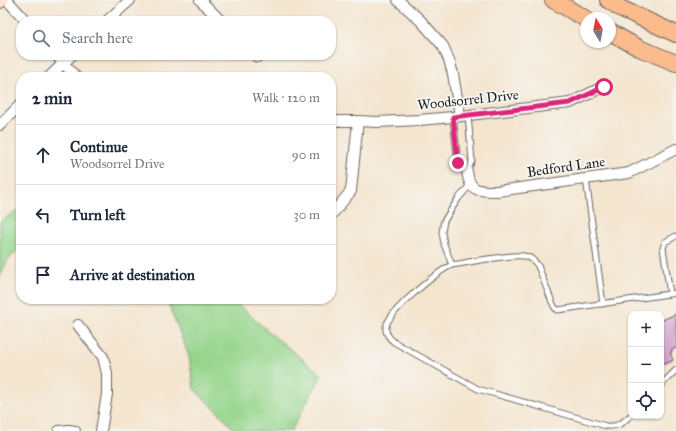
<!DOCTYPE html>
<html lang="en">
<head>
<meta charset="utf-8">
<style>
  body { margin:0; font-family:"IM FELL Great Primer",serif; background:#f2f2f3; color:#1f2937 }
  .controls { position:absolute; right:12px; bottom:12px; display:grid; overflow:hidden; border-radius:8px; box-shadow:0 1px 3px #0004 }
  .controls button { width:36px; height:36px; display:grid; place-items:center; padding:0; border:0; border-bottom:1px solid #e0e1e3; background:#fff; color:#1f2937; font:20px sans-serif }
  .compass { position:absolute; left:580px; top:12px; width:36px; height:36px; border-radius:50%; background:#fff; box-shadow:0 1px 3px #0004; rotate:350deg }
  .stop { position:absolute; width:12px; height:12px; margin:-9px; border:3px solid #db2777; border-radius:50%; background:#fff }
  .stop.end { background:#db2777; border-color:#fff; box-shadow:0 1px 4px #0008 }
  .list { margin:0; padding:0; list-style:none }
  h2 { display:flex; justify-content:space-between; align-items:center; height:52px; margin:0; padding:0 16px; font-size:17px }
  h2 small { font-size:13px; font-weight:400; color:#747a83 }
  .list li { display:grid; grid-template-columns:26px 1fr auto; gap:12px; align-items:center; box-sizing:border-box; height:60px; padding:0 16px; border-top:1px solid #e0e1e3 }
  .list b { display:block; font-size:15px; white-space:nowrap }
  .list p { margin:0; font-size:13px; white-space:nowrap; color:#747a83 }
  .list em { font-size:13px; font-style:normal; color:#747a83 }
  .icon { flex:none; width:22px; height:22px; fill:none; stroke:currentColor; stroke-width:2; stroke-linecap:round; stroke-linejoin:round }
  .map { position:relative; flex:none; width:676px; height:431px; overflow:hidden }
  .search { position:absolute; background:#fff; box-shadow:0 1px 3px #0004; left:16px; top:16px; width:320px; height:44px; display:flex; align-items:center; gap:10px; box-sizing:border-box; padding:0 14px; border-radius:16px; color:#747a83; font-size:15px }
  .panel { position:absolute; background:#fff; box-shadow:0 1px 3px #0004; left:16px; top:72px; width:320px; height:232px; border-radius:16px }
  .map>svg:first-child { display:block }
  .green { fill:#96d58c; stroke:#597854 }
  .building { fill:#d1a1ce }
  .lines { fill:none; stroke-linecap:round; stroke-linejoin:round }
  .lane-casing { stroke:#68625b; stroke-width:7 }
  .street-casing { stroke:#68625b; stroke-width:12 }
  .secondary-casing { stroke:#68625b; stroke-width:16 }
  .primary-casing { stroke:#68625b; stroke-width:18 }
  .lane { stroke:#fff; stroke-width:5 }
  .street { stroke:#fff; stroke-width:10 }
  .secondary { stroke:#fde4d1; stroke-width:14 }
  .primary { stroke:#fbbb8d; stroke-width:16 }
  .route { stroke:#db2777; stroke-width:5 }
  .labels { text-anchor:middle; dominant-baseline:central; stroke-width:3.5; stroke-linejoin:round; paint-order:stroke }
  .street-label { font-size:14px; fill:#1c1c1c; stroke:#f6f6f2 }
</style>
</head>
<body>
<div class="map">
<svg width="676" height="431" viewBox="0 0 676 431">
  <rect width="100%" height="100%" fill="#f6f6f2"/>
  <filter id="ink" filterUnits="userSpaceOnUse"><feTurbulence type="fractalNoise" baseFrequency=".025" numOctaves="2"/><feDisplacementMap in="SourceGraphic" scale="8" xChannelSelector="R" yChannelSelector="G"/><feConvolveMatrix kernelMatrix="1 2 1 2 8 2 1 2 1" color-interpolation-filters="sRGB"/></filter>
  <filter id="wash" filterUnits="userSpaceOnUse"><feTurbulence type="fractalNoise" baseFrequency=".012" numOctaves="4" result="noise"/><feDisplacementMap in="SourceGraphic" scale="16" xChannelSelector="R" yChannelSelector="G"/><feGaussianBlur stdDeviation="0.9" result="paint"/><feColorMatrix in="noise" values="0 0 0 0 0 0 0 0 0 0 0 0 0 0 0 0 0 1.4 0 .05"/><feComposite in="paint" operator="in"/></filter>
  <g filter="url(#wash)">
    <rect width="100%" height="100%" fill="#f4e5cf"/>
    <g class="green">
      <polygon points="21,208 21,246 7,261 0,277 0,222"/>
      <polygon points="164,299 232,299 270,333 322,375 291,431 236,431 219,413 194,389 189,356 169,305"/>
    </g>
    <g id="blocks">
      <polygon class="building" points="676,314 676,348 671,350 672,352 670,353 673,360 664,364 661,358 661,321"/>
    </g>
  </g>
  <g filter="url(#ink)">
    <use href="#blocks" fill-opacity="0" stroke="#68625b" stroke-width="1"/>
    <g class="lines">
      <g class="lane-casing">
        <g id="lane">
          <polyline points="453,117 458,163 467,171 472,161 468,115"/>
          <polyline points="586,179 603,304"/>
          <polyline points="452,265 444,244 442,232 444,221 458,199 470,185"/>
          <polyline points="670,294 663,248 665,242 676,236"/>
          <polyline points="661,385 676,370"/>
          <path d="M631,415C622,423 619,427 606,426L478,389L394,342C389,338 385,333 386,327C388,312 438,271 452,265C455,264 460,264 464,263C477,260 490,259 503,257C510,256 517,255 524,256C530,257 535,261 538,266L552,302L555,308L558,310L676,293"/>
        </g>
      </g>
      <g class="street-casing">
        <g id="street">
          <polyline points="7,0 26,21"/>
          <polyline points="200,0 221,21"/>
          <polyline points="398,0 421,21 443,46 449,60 453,74 460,116"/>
          <polyline points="107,21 130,0"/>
          <polyline points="56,55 76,77"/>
          <polyline points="256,55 257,57"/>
          <polyline points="49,77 72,55"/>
          <polyline points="331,121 358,121 377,122 419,120 453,117 570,103 603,87"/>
          <polyline points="0,125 21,104"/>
          <path d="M467,171C469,192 479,191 497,191L629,173L676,149"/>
          <polyline points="331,214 333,213 351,191 358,121"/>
          <polyline points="78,325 103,357 107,373 107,394 101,431"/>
          <polyline points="59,431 69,430 75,431"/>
        </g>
      </g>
      <g class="secondary-casing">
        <polyline id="secondary" points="0,1 1,0"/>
      </g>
      <g class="primary-casing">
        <g id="primary">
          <polyline points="553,0 586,19"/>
          <polyline points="608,0 620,8 676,34"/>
          <polyline points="610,32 639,48 676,63"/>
        </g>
      </g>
      <use href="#lane" class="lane"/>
      <use href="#street" class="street"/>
      <use href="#secondary" class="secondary"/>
      <use href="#primary" class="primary"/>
    </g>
  </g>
  <g class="lines" filter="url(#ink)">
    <polyline class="route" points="458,163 453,117 570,103 604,87"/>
  </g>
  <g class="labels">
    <g class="street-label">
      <text transform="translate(468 100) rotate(-6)">Woodsorrel Drive</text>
      <text transform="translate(566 167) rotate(-8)">Bedford Lane</text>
    </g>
  </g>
</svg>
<div class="controls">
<button>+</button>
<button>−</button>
<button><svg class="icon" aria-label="locate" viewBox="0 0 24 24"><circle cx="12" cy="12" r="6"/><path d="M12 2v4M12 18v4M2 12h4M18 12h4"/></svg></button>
</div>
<svg class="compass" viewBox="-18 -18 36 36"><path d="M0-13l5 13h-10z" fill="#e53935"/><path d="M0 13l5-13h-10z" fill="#747a83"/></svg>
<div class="stop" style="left:604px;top:87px"></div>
<div class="stop end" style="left:458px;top:163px"></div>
<div class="search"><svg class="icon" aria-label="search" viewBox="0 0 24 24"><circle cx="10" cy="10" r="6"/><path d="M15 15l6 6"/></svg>Search here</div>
<section class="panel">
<h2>2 min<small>Walk · 120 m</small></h2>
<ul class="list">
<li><svg class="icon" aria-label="ahead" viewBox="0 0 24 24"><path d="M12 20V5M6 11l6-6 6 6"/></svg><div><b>Continue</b><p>Woodsorrel Drive</p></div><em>90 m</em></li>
<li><svg class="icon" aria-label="left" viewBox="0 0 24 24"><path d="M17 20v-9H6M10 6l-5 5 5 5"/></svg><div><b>Turn left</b></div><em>30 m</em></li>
<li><svg class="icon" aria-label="arrive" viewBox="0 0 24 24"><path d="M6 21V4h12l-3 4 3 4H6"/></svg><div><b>Arrive at destination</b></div></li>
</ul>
</section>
</div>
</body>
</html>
